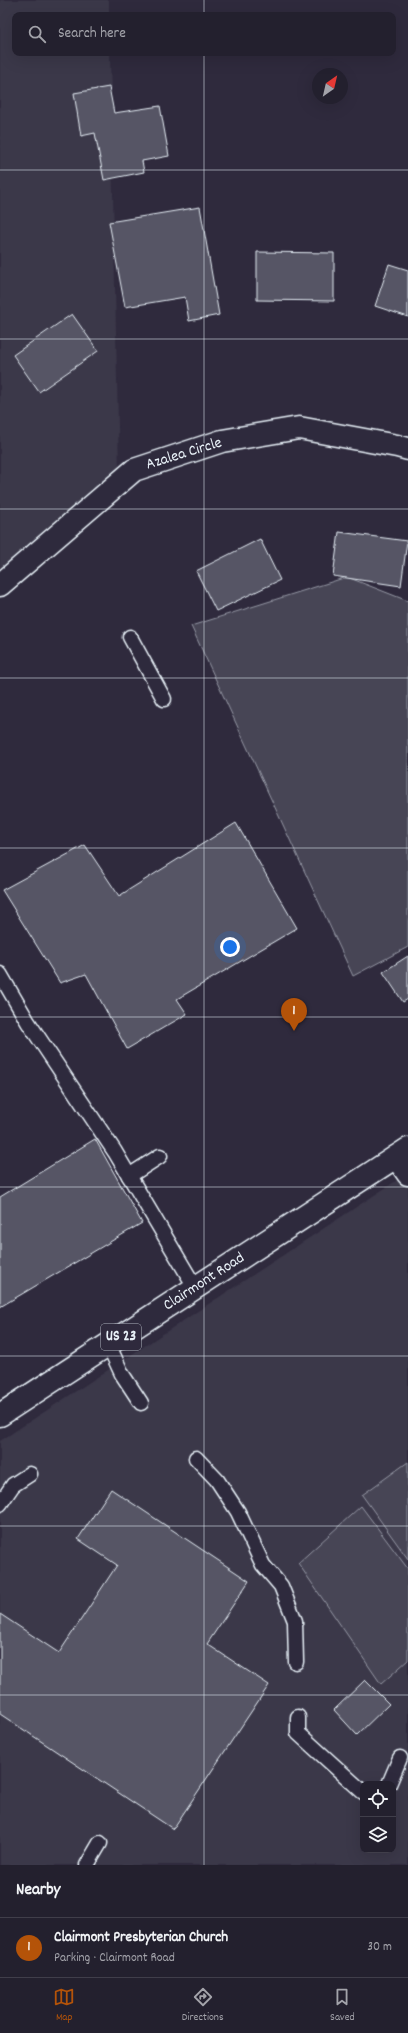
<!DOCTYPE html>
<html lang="en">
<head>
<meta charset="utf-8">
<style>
  body { margin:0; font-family:Dekko,sans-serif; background:#2b2836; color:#f1f3f6 }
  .controls { position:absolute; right:12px; bottom:12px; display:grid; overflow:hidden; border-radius:8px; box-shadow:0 4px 16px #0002 }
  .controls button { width:36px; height:36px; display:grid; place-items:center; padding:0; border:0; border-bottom:1px solid #403e4a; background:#23202e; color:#f1f3f6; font:20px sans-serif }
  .compass { position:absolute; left:312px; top:68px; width:36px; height:36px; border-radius:50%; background:#23202e; box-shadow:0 4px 16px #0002; rotate:34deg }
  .you { position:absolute; left:230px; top:947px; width:14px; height:14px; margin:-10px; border:3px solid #fff; border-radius:50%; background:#1a73e8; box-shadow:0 0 0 6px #1a73e833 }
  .badge { display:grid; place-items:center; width:26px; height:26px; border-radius:50%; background:#b45309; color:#fff; font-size:13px; font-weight:700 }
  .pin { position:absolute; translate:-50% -33px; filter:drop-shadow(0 1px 2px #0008) }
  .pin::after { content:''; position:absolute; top:21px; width:14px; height:12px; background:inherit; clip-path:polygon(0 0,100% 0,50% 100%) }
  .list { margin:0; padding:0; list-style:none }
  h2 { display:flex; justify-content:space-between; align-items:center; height:52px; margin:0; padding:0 16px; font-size:17px }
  h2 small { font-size:13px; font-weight:400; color:#a3a3aa }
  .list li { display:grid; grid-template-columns:26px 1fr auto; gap:12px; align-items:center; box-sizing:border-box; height:60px; padding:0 16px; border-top:1px solid #403e4a }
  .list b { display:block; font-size:15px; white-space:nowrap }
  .list p { margin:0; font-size:13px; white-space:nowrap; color:#a3a3aa }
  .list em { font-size:13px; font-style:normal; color:#a3a3aa }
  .icon { flex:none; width:22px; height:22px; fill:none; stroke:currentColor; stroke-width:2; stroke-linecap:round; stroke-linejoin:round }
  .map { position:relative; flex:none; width:408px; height:1865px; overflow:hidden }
  .search { position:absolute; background:#23202e; box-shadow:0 4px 16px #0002; left:12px; right:12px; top:12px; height:44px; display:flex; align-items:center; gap:10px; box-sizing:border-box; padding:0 14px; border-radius:8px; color:#a3a3aa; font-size:15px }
  .sheet { height:112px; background:#23202e }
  nav { display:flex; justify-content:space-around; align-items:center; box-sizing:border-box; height:56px; border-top:1px solid #403e4a; background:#23202e; font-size:11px; color:#a3a3aa }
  nav a { display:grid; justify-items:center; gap:2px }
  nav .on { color:#b45309 }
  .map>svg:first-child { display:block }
  .built { fill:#3b3749; fill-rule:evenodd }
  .green { fill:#464455; stroke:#979aa6 }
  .building { fill:#575565; stroke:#e8f1f8 }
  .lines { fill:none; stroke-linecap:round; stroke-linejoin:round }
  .service-casing { stroke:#e8f1f8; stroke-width:17 }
  .minor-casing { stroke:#e8f1f8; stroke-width:25 }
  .primary-casing { stroke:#e8f1f8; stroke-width:25 }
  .service { stroke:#2f2a3d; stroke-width:14 }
  .minor { stroke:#2f2a3d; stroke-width:22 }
  .primary { stroke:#2f2a3d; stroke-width:22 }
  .grid { fill:none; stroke:#e8f1f8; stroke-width:1; stroke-opacity:0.55 }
  .labels { text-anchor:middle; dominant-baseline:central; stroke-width:3; stroke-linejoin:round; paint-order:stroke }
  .shield { fill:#2f2a3d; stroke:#b0b5c0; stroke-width:1 }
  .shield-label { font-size:15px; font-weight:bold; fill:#e8f1f8 }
  .street-label { font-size:16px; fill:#e8f1f8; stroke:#2f2a3d }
</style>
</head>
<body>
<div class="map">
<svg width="408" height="1865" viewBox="0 0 408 1865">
  <rect width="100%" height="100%" fill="#2f2a3d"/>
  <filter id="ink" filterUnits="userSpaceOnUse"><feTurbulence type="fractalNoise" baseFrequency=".025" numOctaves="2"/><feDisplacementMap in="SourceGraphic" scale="8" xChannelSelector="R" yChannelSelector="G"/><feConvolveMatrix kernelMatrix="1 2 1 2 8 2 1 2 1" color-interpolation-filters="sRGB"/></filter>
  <g filter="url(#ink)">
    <g class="built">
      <polygon points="0,0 109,0 109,15 15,15 15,53 110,53 119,471 0,599"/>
      <path d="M408,1173V1865H0V1441ZM363,1784H393V1850H363Z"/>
    </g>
    <g class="green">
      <polygon points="347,577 408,601 408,947 353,976 191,626"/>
      <polygon points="408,1462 408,1559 362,1495"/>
      <polygon points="361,1506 408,1569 408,1660 381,1684 298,1563"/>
    </g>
    <g class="building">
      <polygon points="109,87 114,113 160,106 169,156 142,161 144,172 104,180 95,133 81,136 74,93"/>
      <polygon points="200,207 219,315 189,321 185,297 125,307 109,222"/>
      <polygon points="257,252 334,253 334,301 257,300"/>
      <polygon points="389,264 408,270 408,317 375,306"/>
      <polygon points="72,314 98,351 39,392 13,355"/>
      <polygon points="339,532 407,541 401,586 333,576"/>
      <polygon points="260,539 280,580 216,611 196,571"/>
      <polygon points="236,823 297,928 177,999 187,1014 127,1049 86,974 60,983 2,890 85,845 119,896"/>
      <polygon points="408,956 408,999 403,1002 383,972"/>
      <polygon points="95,1139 142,1223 0,1307 0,1197"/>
      <polygon points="111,1489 249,1581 207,1644 269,1685 173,1829 0,1714 0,1614 59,1653 117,1565 78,1539"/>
      <polygon points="365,1680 389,1704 357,1735 334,1710"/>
    </g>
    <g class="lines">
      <g class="service-casing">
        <g id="service">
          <polyline points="130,637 164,699"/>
          <polyline points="0,974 28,1022 115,1152 195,1287"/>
          <polyline points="129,1176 160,1156"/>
          <polyline points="109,1346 122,1374 141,1403"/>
          <polyline points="196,1458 217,1480 238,1512 263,1565 281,1586 295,1621 296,1662"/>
          <polyline points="0,1504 13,1485 30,1474"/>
          <polyline points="298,1717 298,1733 363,1792"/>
          <polyline points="389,1784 400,1758"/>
          <polyline points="87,1865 100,1843"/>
        </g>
      </g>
      <g class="minor-casing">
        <g id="minor">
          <polyline points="0,585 134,470 222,441 299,428 397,446 408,449"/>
          <polyline points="396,1157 408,1174"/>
        </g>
      </g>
      <g class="primary-casing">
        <polyline id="primary" points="0,1415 408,1149"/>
      </g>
      <use href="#service" class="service"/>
      <use href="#minor" class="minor"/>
      <use href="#primary" class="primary"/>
    </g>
  </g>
  <path class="grid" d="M204,0V15M204,53V1865M0,170H408M0,339H408M0,509H408M0,678H408M0,848H408M0,1017H408M0,1187H408M0,1356H408M0,1526H408M0,1695H408"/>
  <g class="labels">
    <rect class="shield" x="101" y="1324" width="40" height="26" rx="3"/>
    <g class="shield-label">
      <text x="121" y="1337">US 23</text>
    </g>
    <g class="street-label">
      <text transform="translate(184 454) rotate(-17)">Azalea Circle</text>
      <text transform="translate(204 1282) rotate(-33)">Clairmont Road</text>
    </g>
  </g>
</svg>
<div class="controls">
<button><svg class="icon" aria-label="locate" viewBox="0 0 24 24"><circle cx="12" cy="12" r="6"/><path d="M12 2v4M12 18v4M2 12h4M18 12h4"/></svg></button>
<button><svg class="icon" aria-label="layers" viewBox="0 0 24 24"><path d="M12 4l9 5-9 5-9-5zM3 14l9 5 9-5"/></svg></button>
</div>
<svg class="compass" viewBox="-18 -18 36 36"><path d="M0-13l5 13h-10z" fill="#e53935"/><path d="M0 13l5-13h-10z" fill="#a3a3aa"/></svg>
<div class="you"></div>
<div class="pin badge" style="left:294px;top:1031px">1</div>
<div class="search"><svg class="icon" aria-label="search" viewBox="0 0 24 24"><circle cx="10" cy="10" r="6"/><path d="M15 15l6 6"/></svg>Search here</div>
</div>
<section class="sheet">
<h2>Nearby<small></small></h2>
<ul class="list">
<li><span class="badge">1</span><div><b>Clairmont Presbyterian Church</b><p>Parking · Clairmont Road</p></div><em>30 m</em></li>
</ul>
</section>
<nav>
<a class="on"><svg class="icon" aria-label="map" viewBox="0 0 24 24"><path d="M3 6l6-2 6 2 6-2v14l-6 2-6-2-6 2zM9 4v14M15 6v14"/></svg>Map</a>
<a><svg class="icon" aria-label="directions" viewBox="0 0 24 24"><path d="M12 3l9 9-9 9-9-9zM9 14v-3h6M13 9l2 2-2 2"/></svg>Directions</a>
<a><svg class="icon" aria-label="saved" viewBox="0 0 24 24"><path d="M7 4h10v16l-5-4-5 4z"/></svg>Saved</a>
</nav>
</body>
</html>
